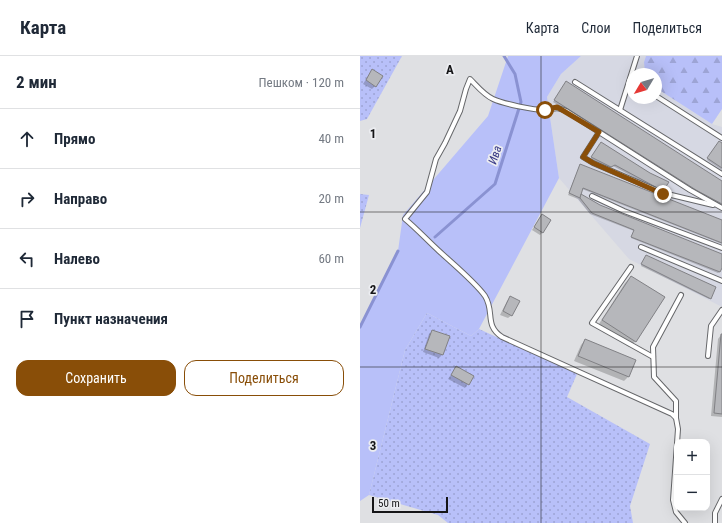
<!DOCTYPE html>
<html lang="ru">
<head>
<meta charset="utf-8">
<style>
  body { margin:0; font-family:"Roboto Condensed",sans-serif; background:#f2f2f3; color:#1f2937 }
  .controls { position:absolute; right:12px; bottom:12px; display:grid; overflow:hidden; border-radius:8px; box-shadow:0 4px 16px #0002 }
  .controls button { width:36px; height:36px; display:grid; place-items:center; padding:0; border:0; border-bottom:1px solid #e0e1e3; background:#fff; color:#1f2937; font:20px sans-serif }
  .compass { position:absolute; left:266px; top:12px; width:36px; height:36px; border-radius:50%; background:#fff; box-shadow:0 4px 16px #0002; rotate:232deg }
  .scale { position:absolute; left:12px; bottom:10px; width:76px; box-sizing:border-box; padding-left:4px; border:2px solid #151517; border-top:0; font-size:11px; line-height:14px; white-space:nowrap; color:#151517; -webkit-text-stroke:3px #ecedf1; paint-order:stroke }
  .stop { position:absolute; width:12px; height:12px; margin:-9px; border:3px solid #894e08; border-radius:50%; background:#fff }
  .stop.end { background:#894e08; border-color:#fff; box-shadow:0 1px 4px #0008 }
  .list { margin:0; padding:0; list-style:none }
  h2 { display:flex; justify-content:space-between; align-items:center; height:52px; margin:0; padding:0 16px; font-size:17px }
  h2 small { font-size:13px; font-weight:400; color:#747a83 }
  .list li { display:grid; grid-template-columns:26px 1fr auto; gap:12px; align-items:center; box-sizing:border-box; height:60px; padding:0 16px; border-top:1px solid #e0e1e3 }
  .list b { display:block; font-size:15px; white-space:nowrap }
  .list em { font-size:13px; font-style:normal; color:#747a83 }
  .actions { display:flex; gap:8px; padding:12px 16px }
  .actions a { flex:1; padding:9px 0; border:1px solid #894e08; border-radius:12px; text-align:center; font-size:14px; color:#894e08 }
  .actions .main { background:#894e08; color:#fff }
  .icon { flex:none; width:22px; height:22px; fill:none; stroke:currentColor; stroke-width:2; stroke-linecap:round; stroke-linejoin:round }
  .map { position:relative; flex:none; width:362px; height:467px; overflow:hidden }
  header { display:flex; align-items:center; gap:24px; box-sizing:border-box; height:56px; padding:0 20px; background:#fff; border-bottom:1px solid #e0e1e3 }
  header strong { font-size:19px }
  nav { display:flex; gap:22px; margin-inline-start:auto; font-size:14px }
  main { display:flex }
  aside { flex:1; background:#fff }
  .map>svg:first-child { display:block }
  .built { fill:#d6d8e3 }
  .grass { fill:#b8c0f9 }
  .forest { fill:url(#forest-firs) }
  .garden { fill:url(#garden-dots) }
  .shadow { fill:#0003 }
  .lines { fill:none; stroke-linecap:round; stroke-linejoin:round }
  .stream { stroke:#8a92d2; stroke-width:3 }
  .building { fill:#b6b7bb; stroke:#818185 }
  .lane-casing { stroke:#66676a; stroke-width:6 }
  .lane { stroke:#fff; stroke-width:4 }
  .route { stroke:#894e08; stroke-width:5 }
  .grid { fill:none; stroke:#151517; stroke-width:1; stroke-opacity:0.55 }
  .labels { text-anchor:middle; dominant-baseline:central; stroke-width:3.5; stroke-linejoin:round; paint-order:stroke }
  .water-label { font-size:12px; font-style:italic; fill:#373885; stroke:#ecedf1 }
  .grid-label { font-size:13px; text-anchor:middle; font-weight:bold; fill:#151517; stroke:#ecedf1; stroke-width:3.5; stroke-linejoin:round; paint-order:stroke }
</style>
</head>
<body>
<header>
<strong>Карта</strong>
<nav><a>Карта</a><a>Слои</a><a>Поделиться</a></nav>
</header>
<main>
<aside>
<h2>2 мин<small>Пешком · 120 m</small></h2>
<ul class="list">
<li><svg class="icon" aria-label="ahead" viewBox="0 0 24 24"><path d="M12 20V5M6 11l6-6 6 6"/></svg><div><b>Прямо</b></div><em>40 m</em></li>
<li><svg class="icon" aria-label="right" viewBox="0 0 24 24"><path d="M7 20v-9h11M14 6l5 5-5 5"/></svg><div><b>Направо</b></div><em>20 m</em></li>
<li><svg class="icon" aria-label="left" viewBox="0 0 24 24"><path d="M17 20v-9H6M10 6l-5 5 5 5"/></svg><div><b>Налево</b></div><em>60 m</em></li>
<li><svg class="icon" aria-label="arrive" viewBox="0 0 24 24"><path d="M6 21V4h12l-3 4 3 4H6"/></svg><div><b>Пункт назначения</b></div></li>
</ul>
<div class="actions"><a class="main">Сохранить</a><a>Поделиться</a></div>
</aside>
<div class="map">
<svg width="362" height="467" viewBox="0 0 362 467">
  <defs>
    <pattern id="forest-firs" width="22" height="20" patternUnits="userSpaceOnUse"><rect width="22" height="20" fill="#b8c0f9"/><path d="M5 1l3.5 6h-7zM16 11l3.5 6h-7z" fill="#9da4d5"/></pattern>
    <pattern id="garden-dots" width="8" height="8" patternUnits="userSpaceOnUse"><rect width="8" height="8" fill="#b8c0f9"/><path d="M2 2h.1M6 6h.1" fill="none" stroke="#9da4d5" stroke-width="1.8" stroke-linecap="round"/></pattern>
  </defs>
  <rect width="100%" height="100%" fill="#dfe0e3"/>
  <polygon class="built" points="221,0 286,0 284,6 285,18 272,18 272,42 296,42 296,32 352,68 362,71 362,251 269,203 199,122 187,41 201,18"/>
  <polygon class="grass" points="148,0 221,0 201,18 187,41 199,122 119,273 111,280 67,257 45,294 9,439 0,445 0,271 38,195 43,159 128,60"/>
  <polygon class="forest" points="286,0 362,0 362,53 352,68 296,32 296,18 285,18 284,6"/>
  <g class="garden">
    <polygon points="0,0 42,0 7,63 0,65"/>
    <polygon points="0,138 9,139 0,172"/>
    <polygon points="67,257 111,280 119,273 217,318 207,341 290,388 270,450 273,467 88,467 78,459 9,439 45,294"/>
  </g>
  <g class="shadow">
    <polygon points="12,14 15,30 12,33 3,28"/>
    <polygon points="205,28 362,126 362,150 335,135 193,46"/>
    <polygon points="239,88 290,118 302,135 301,136 253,110 249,112 231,103"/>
    <polygon points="357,88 362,88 362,114 347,104"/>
    <polygon points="219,111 362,165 362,188 222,133 220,138 240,150 362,199 362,209 360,216 358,217 271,182 274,175 230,158 218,143 208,139"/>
    <polygon points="182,159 183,176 180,179 172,174"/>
    <polygon points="285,202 350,242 349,243 281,210"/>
    <polygon points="271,221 276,285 269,291 237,271 265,227"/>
    <polygon points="150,242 152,259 148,262 140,259 147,245"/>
    <polygon points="73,275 88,281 82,299 79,302 63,296 69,278"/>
    <polygon points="361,279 362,279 362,361 351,360 358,283"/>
    <polygon points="225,284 269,320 264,325 214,305 221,289"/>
    <polygon points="96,311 113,320 105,332 88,323"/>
  </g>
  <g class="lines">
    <g class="stream">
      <polyline points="75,181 135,128 161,46 155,18 144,0"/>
      <polyline points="0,271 38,195"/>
    </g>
  </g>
  <g class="building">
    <polygon points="12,13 23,20 16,31 6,24"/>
    <polygon points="206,25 362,125 362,148 336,134 194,44"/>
    <polygon points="359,85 362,87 362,112 347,102"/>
    <polygon points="241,86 290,117 309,126 303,135 255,109 251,111 231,101"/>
    <polygon points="220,108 362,164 362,187 223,132 220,142 209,137"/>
    <polygon points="221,138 240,149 362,198 362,212 360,216 271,181 274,174 232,157 220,142"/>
    <polygon points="182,158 191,164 183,177 174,171"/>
    <polygon points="286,199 356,231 351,243 281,208"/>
    <polygon points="271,220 305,241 276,286 242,264"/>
    <polygon points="150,240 160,245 152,260 143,255"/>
    <polygon points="72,274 90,280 83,299 65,293"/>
    <polygon points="361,278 362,278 362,358 354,357"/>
    <polygon points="225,283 276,304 269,321 218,300"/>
    <polygon points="96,310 114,320 109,329 91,319"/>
  </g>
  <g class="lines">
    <g class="lane-casing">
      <g id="lane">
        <polyline points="215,26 362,118"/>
        <polyline points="296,40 362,82"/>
        <polyline points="260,54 277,0"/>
        <polyline points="239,76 223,101 233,107 303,137 353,149"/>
        <polyline points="232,140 264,155 362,192"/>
        <polyline points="281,191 362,225"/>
        <polyline points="271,211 232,267 293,301"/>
        <polyline points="348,300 351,270 362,254"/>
        <polyline points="316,362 316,345 294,321 293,291 321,239"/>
        <path d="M325,467L316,456L313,444L318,373L316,362L312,358L142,281C124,269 135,256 125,240C115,226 92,207 79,195C67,184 57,173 45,163L67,136L76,103L85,87L100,55L106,33L110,23C117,30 124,39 133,43C144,48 173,54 185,54C196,53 194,50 206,55L330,134L362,152"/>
        <polyline points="355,467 355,457 362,443"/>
      </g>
    </g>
    <use href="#lane" class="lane"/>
  </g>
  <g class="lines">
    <polyline class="route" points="185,54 197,51 239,76 223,101 233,107 303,138"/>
  </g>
  <path class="grid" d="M181,0V467M0,156H362M0,311H362"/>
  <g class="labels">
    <g class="water-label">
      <text transform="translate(135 99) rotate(-73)">Ива</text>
    </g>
  </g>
  <g class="grid-label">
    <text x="90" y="18">A</text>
    <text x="13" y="82">1</text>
    <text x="13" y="238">2</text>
    <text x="13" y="394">3</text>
  </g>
</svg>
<div class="controls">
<button>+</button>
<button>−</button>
</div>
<svg class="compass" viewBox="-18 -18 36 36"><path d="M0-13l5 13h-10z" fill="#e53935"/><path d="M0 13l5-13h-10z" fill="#747a83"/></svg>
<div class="scale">50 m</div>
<div class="stop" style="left:185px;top:54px"></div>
<div class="stop end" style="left:303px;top:138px"></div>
</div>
</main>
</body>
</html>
